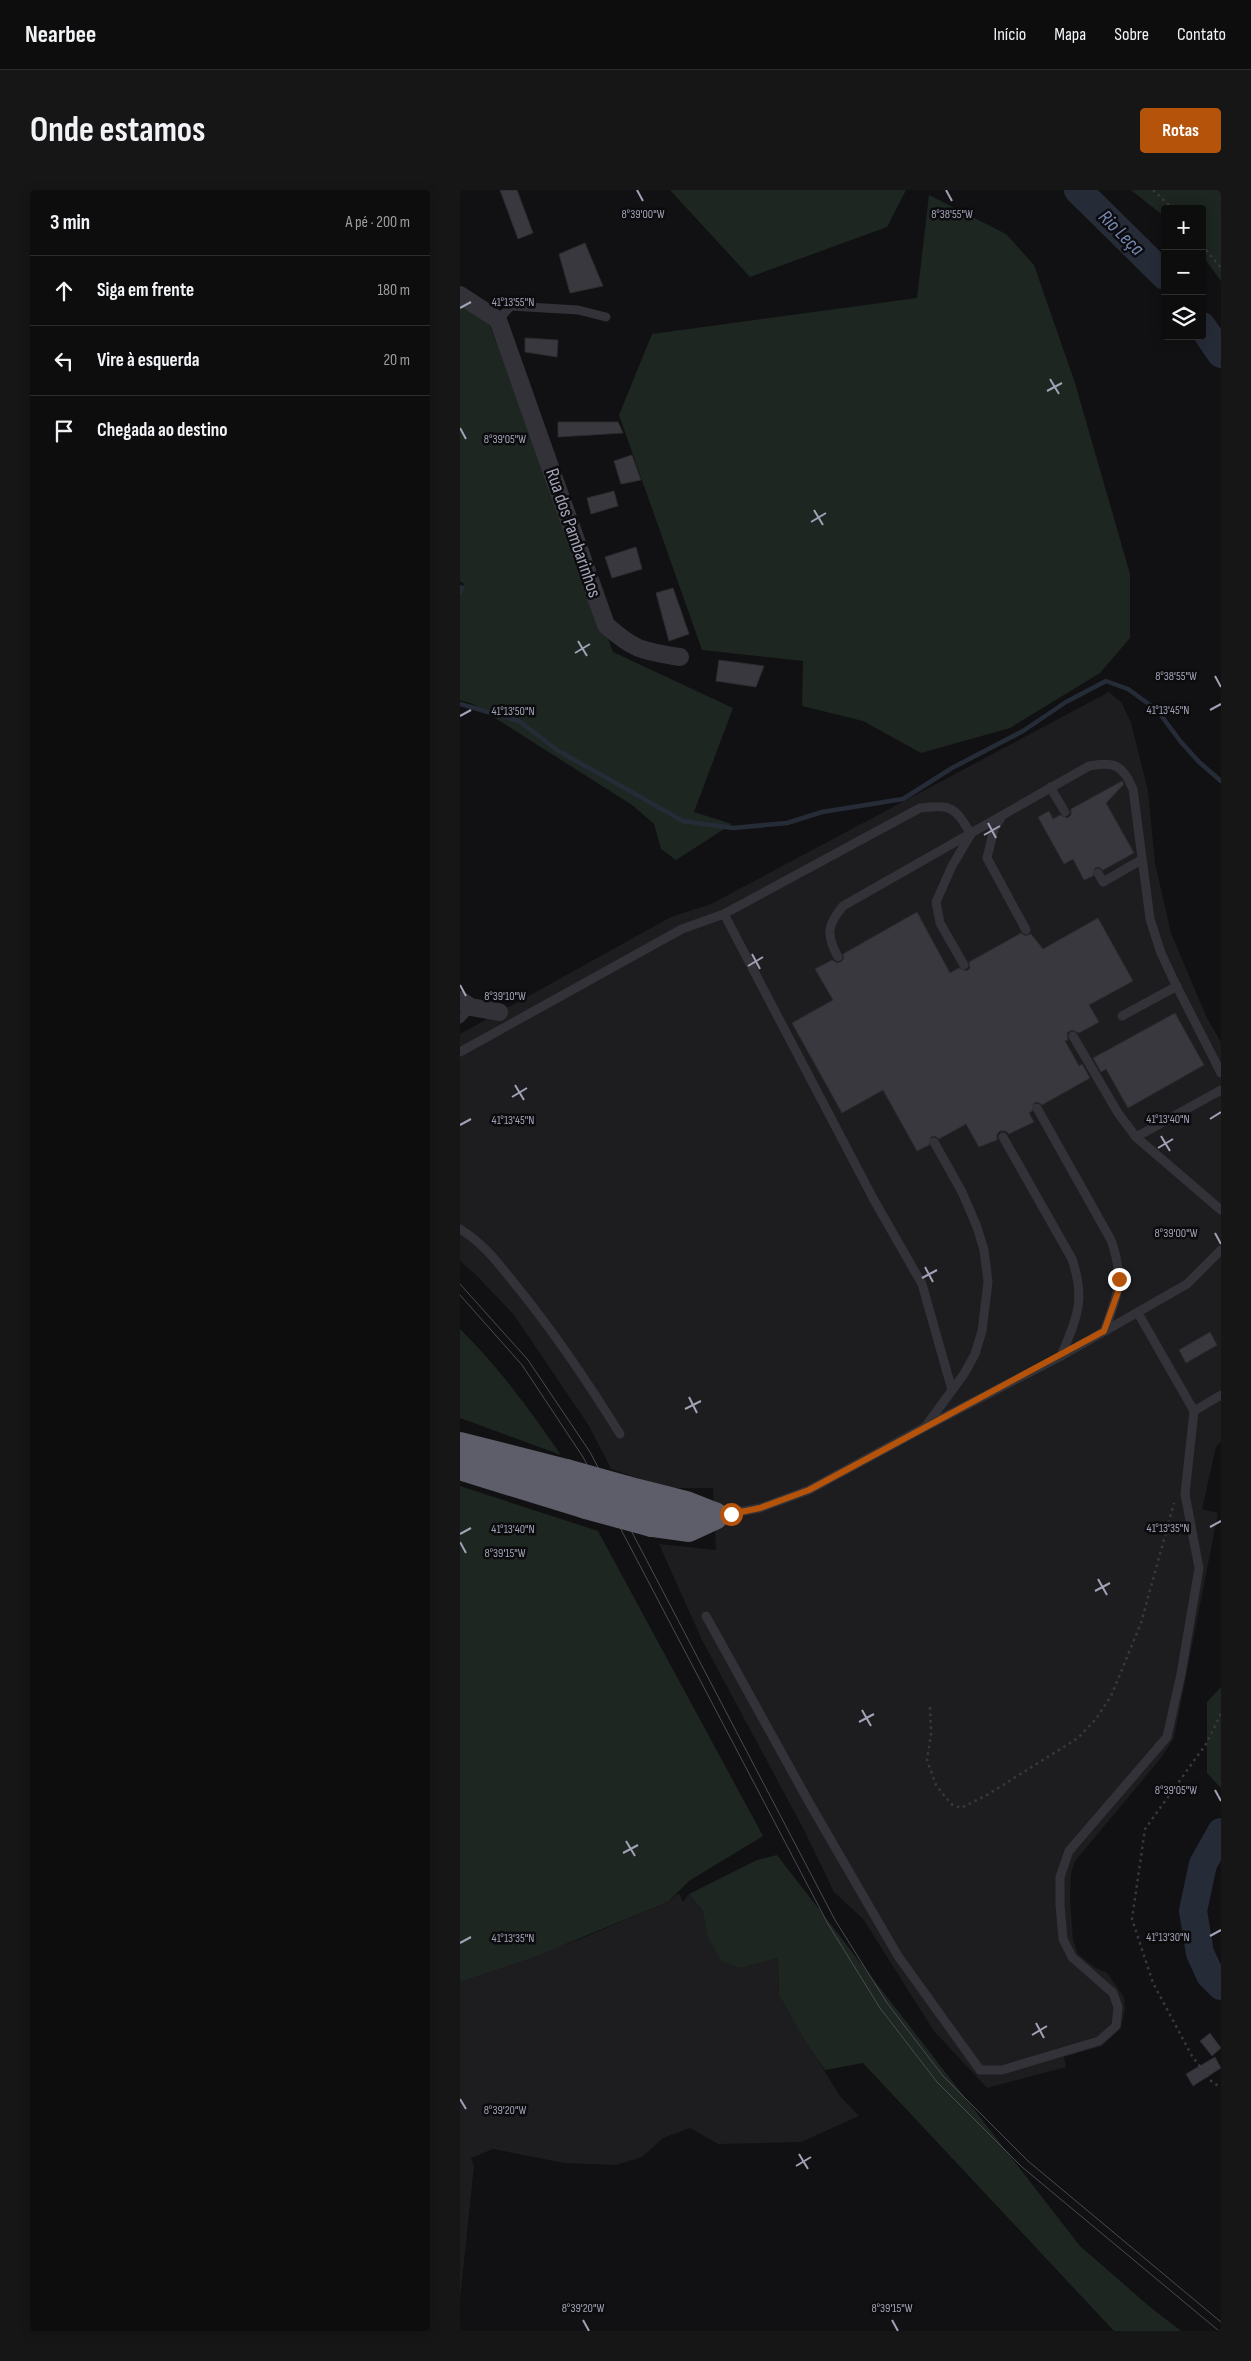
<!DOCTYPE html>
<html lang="pt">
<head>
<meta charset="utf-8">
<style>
  body { margin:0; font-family:"Sofia Sans Condensed",sans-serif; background:#161617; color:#f1f3f6 }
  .controls { position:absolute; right:15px; top:15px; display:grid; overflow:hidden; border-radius:5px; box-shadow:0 2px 12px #0003 }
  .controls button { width:45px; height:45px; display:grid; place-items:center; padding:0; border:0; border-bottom:1px solid #2d2d2e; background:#0d0d0e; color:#f1f3f6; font:25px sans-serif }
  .stop { position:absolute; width:15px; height:15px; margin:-11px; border:4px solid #b45309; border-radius:50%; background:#fff }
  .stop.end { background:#b45309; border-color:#fff; box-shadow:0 1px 5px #0008 }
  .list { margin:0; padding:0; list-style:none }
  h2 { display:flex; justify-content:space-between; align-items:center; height:65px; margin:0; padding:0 20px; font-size:21px }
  h2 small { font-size:16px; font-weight:400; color:#9a9c9e }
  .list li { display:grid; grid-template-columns:32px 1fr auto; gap:15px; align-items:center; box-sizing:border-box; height:70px; padding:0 20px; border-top:1px solid #2d2d2e }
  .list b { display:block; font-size:19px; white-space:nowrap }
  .list em { font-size:16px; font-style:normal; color:#9a9c9e }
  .icon { flex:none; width:28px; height:28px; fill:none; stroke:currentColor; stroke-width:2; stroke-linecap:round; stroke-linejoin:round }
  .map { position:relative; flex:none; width:761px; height:2141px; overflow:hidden; border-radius:5px }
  header { display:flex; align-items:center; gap:30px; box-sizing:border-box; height:70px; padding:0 25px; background:#0d0d0e; border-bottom:1px solid #2d2d2e }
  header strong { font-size:24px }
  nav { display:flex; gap:28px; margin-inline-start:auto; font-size:18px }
  .intro { display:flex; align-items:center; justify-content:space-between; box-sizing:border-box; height:120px; padding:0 30px }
  h1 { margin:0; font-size:35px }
  .button { padding:12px 22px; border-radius:5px; background:#b45309; color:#fff; font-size:18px; font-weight:700 }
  main { display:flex; gap:30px; padding:0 30px }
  aside { flex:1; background:#0d0d0e; border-radius:5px; box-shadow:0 2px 12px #0003 }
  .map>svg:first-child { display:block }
  .built { fill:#1d1d20 }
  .green { fill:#1d2620 }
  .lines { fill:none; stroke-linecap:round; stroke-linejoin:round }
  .stream { stroke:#262c37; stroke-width:4.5 }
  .river { stroke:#262c37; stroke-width:28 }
  .building { fill:#39383e; stroke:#2c2b2f }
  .path { stroke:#38383f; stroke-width:2.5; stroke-dasharray:2.5 4; stroke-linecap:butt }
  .service { stroke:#323238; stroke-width:9 }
  .minor { stroke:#323238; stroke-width:18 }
  .motorway { stroke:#5d5e6a; stroke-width:28 }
  .tram { stroke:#4a4b53; stroke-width:1 }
  .motorway-bridge { stroke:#5d5e6a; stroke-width:28 }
  .route { stroke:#b45309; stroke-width:6 }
  .ticks { fill:none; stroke:#a1a2b5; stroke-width:2 }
  .labels { text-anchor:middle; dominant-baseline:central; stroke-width:5; stroke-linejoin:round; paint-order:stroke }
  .street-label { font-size:19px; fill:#a1a2b5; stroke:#0c0c0e }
  .water-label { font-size:20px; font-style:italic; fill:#7487b4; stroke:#0c0c0e }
  .ticks-label { font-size:12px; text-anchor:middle; fill:#a1a2b5; stroke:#0c0c0e; stroke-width:5; stroke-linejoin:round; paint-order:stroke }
</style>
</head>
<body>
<header>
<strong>Nearbee</strong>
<nav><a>Início</a><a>Mapa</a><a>Sobre</a><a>Contato</a></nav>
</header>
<div class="intro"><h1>Onde estamos</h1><a class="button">Rotas</a></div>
<main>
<aside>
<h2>3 min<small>A pé · 200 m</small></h2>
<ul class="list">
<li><svg class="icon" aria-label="ahead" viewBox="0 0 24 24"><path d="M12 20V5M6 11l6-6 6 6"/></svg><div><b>Siga em frente</b></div><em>180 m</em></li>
<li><svg class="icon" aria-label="left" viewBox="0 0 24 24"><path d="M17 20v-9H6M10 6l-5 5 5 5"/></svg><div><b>Vire à esquerda</b></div><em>20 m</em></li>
<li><svg class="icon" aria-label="arrive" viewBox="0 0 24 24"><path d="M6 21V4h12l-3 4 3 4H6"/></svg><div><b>Chegada ao destino</b></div></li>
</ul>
</aside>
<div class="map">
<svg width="761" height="2141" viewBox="0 0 761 2141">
  <rect width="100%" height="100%" fill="#111113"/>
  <g class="built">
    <polygon points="649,502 662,513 671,533 688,601 695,673 711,743 747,828 761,852 761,1252 756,1257 742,1319 758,1323 714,1548 701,1568 615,1671 611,1683 610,1708 613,1750 618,1764 634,1777 647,1783 664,1807 665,1819 661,1838 642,1856 604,1867 606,1877 527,1898 474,1841 403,1729 374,1702 343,1638 242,1450 199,1354 256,1360 253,1298 208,1298 151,1279 129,1236 54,1125 15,1084 0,1071 0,844 211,727 251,714"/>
    <polygon points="219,1703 223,1712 229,1704 243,1721 247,1745 281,1778 318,1768 319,1805 379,1905 399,1926 341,1952 258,1954 230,1938 203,1948 182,1967 156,1975 104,1973 33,1959 11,1968 14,1976 0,2109 0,1792 120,1749 208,1712"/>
  </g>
  <g class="green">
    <polygon points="210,0 446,0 427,37 290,87"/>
    <polygon points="671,0 761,0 761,91 742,65 742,19 705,19 705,27"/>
    <polygon points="469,5 546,44 574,75 615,193 670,384 670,448 640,483 550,538 461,563 403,531 342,516 343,471 242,460 159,225 192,144 457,108"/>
    <polygon points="0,113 30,136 153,462 273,518 234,622 272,634 216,670 201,659 194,634 172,615 13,514 0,510 0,401 4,394 0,391"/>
    <path d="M0,1139C39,1177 70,1220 101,1265L0,1228Z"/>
    <polygon points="0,1296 138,1341 303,1646 229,1691 208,1712 74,1767 0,1792"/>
    <polygon points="761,1497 761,1598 747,1583 747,1512"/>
    <polygon points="317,1665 620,2056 690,2117 721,2141 654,2141 403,1873 365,1880 346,1852 319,1805 318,1768 281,1778 261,1771 247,1745 243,1721 229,1704 297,1670"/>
  </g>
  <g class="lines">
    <g class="stream">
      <polyline points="0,397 2,398 0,402"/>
      <polyline points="0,514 59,531 97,560 223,631 273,638 327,633 362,622 443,609 492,578 563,541 606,512 646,491 668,499 697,520 721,552 739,572 761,591"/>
    </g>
    <g class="river">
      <polyline points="618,0 705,86"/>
      <polyline points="742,136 761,164"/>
      <polyline points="761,1642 743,1674 733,1721 740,1763 750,1785 761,1796"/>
    </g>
  </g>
  <g class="building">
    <polygon points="40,0 57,0 73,43 58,49"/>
    <polygon points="125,53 143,96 110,103 99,64"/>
    <polygon points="65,148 98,150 97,167 65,162"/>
    <polygon points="98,232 158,232 163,243 98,247"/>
    <polygon points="172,265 181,290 161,294 154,271"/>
    <polygon points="154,301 158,316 131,324 127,308"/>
    <polygon points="176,357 182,379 152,388 145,367"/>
    <polygon points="213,398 229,444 209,451 196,403"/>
    <polygon points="259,470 304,476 296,497 256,491"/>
    <polygon points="662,591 664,594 646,613 674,663 643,680 639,677 635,678 633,686 624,690 613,669 604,674 578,627 589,621 593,629 600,625 608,628 611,625 611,619"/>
    <polygon points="457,722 490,783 499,778 507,781 510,778 509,772 561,743 565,746 571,744 583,759 638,728 673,791 629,815 639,832 619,843 612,840 607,843 608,850 605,851 619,876 622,874 630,888 582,915 578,912 574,913 572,921 569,923 574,932 549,944 546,941 540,941 537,944 537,950 519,957 506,934 479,949 475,946 471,947 469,955 457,961 423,900 382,923 332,833 373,810 355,779 372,770 377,773 381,772 384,768 383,764"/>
    <polygon points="715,823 744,875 668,918 646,879 641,882 633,868"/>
    <polygon points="750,1142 757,1155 726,1173 719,1160"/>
    <polygon points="750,1843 761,1858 752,1866 740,1851"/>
    <polygon points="755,1867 761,1878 733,1896 726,1884"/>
  </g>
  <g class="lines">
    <g class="path">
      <polyline points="693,0 713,19"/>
      <polyline points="742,55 761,78"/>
      <polyline points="470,1517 471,1544 467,1570 476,1595 491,1614 501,1618 527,1605 618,1548 636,1529 651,1506 681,1433 714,1313"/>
      <polyline points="761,1524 746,1554 685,1639 672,1729 693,1793 732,1866 751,1891 761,1898"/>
    </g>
    <g class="service">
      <polyline points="38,130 51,116 118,120 146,127"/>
      <polyline points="590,597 605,622"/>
      <polyline points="542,626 534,639 527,668 566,740"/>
      <polyline points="638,683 643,692 681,670"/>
      <polyline points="264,724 414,1010 462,1094 492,1200"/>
      <path d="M378,767C366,745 367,735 383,716L629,576C654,571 663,575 673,599L690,729L701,763L715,793L761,883"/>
      <polyline points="662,826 717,796"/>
      <polyline points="0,829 11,817"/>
      <polyline points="613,846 658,923 676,947 761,1020"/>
      <path d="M0,862L222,739L264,724L460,618C492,615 494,616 511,644L492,676L476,712L480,733L504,775"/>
      <path d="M577,918L651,1050C665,1090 658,1104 644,1141"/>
      <path d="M543,947L612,1069C626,1111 617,1127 601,1166"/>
      <polyline points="676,947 761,900"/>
      <path d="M0,1039C25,1054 41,1077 59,1099C96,1145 129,1194 160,1244"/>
      <polyline points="734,1221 761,1205"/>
      <polyline points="467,1236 601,1166 727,1094 761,1060"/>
      <polyline points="257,1326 300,1318 349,1300 465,1237 504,1184 515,1164 522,1141 528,1092 524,1060 517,1037 502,1002 474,952"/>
      <polyline points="246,1426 350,1614 438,1766 520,1880 542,1880 639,1851 656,1836 658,1817 653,1803 612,1767 603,1749 600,1715 600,1687 609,1661 707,1547 721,1484 739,1378 725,1304 734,1221 678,1123"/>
    </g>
    <g class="minor">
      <path d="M0,105L38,130L146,435C175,461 183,461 220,467"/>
      <polyline points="0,810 11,817 39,822"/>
    </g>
    <g class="motorway">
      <polyline points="0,1256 106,1283"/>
      <polyline points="0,1276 126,1315"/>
      <polyline points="167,1300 226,1315 254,1326"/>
      <polyline points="192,1333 228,1338 254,1326"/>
    </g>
    <g class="tram">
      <polyline points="0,1094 68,1170 130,1262 375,1730 427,1813 483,1886 568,1971 761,2132"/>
      <polyline points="0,1105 62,1175 123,1267 368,1734 420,1818 477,1892 562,1977 759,2141"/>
    </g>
    <g class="motorway-bridge">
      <polyline points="106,1283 167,1300"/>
      <polyline points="126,1315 192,1333"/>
    </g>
  </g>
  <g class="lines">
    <polyline class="route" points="271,1324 300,1318 349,1300 644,1141 658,1102 659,1089"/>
  </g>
  <path class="ticks" d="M177,0L183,11M486,0L492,11M0,118L11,112M590,189L599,204M587,201L602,193M0,238L6,249M354,320L363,335M351,332L366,323M118,451L127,466M115,463L130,454M755,486L761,497M750,520L761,514M0,526L11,520M528,633L536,648M524,645L540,636M292,764L300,779M288,776L303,767M0,795L6,806M55,895L64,910M52,907L67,898M750,929L761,922M0,935L11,929M701,946L710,961M698,958L713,949M755,1043L761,1054M465,1077L473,1092M462,1088L477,1080M229,1207L237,1223M225,1219L241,1211M750,1337L761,1331M0,1344L11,1338M0,1352L6,1363M638,1389L647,1405M635,1401L650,1393M402,1520L411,1536M399,1532L414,1524M755,1600L761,1611M166,1651L175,1666M163,1663L178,1655M750,1746L761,1740M0,1753L11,1747M576,1833L584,1848M572,1845L587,1836M0,1909L6,1919M339,1964L348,1979M336,1976L351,1967M123,2130L129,2141M432,2130L438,2141"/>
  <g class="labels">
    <g class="street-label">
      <text transform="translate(113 343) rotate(71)">Rua dos Pambarinhos</text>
    </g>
    <g class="water-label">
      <text transform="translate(661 43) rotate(45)">Rio Leça</text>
    </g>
  </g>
  <g class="ticks-label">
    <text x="183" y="28">8°39'00"W</text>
    <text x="492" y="28">8°38'55"W</text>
    <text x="53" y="116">41°13'55"N</text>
    <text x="45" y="253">8°39'05"W</text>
    <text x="716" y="490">8°38'55"W</text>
    <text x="708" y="524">41°13'45"N</text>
    <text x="53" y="525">41°13'50"N</text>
    <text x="45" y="810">8°39'10"W</text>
    <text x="708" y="933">41°13'40"N</text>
    <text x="53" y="934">41°13'45"N</text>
    <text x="716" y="1047">8°39'00"W</text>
    <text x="708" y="1342">41°13'35"N</text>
    <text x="53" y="1343">41°13'40"N</text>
    <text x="45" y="1367">8°39'15"W</text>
    <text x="716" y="1604">8°39'05"W</text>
    <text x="708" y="1751">41°13'30"N</text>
    <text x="53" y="1752">41°13'35"N</text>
    <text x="45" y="1924">8°39'20"W</text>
    <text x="123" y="2122">8°39'20"W</text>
    <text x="432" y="2122">8°39'15"W</text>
  </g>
</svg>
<div class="controls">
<button>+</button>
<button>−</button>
<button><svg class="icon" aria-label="layers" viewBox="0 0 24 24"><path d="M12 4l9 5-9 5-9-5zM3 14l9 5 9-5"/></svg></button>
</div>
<div class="stop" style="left:271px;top:1324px"></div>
<div class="stop end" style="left:659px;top:1089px"></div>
</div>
</main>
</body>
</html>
